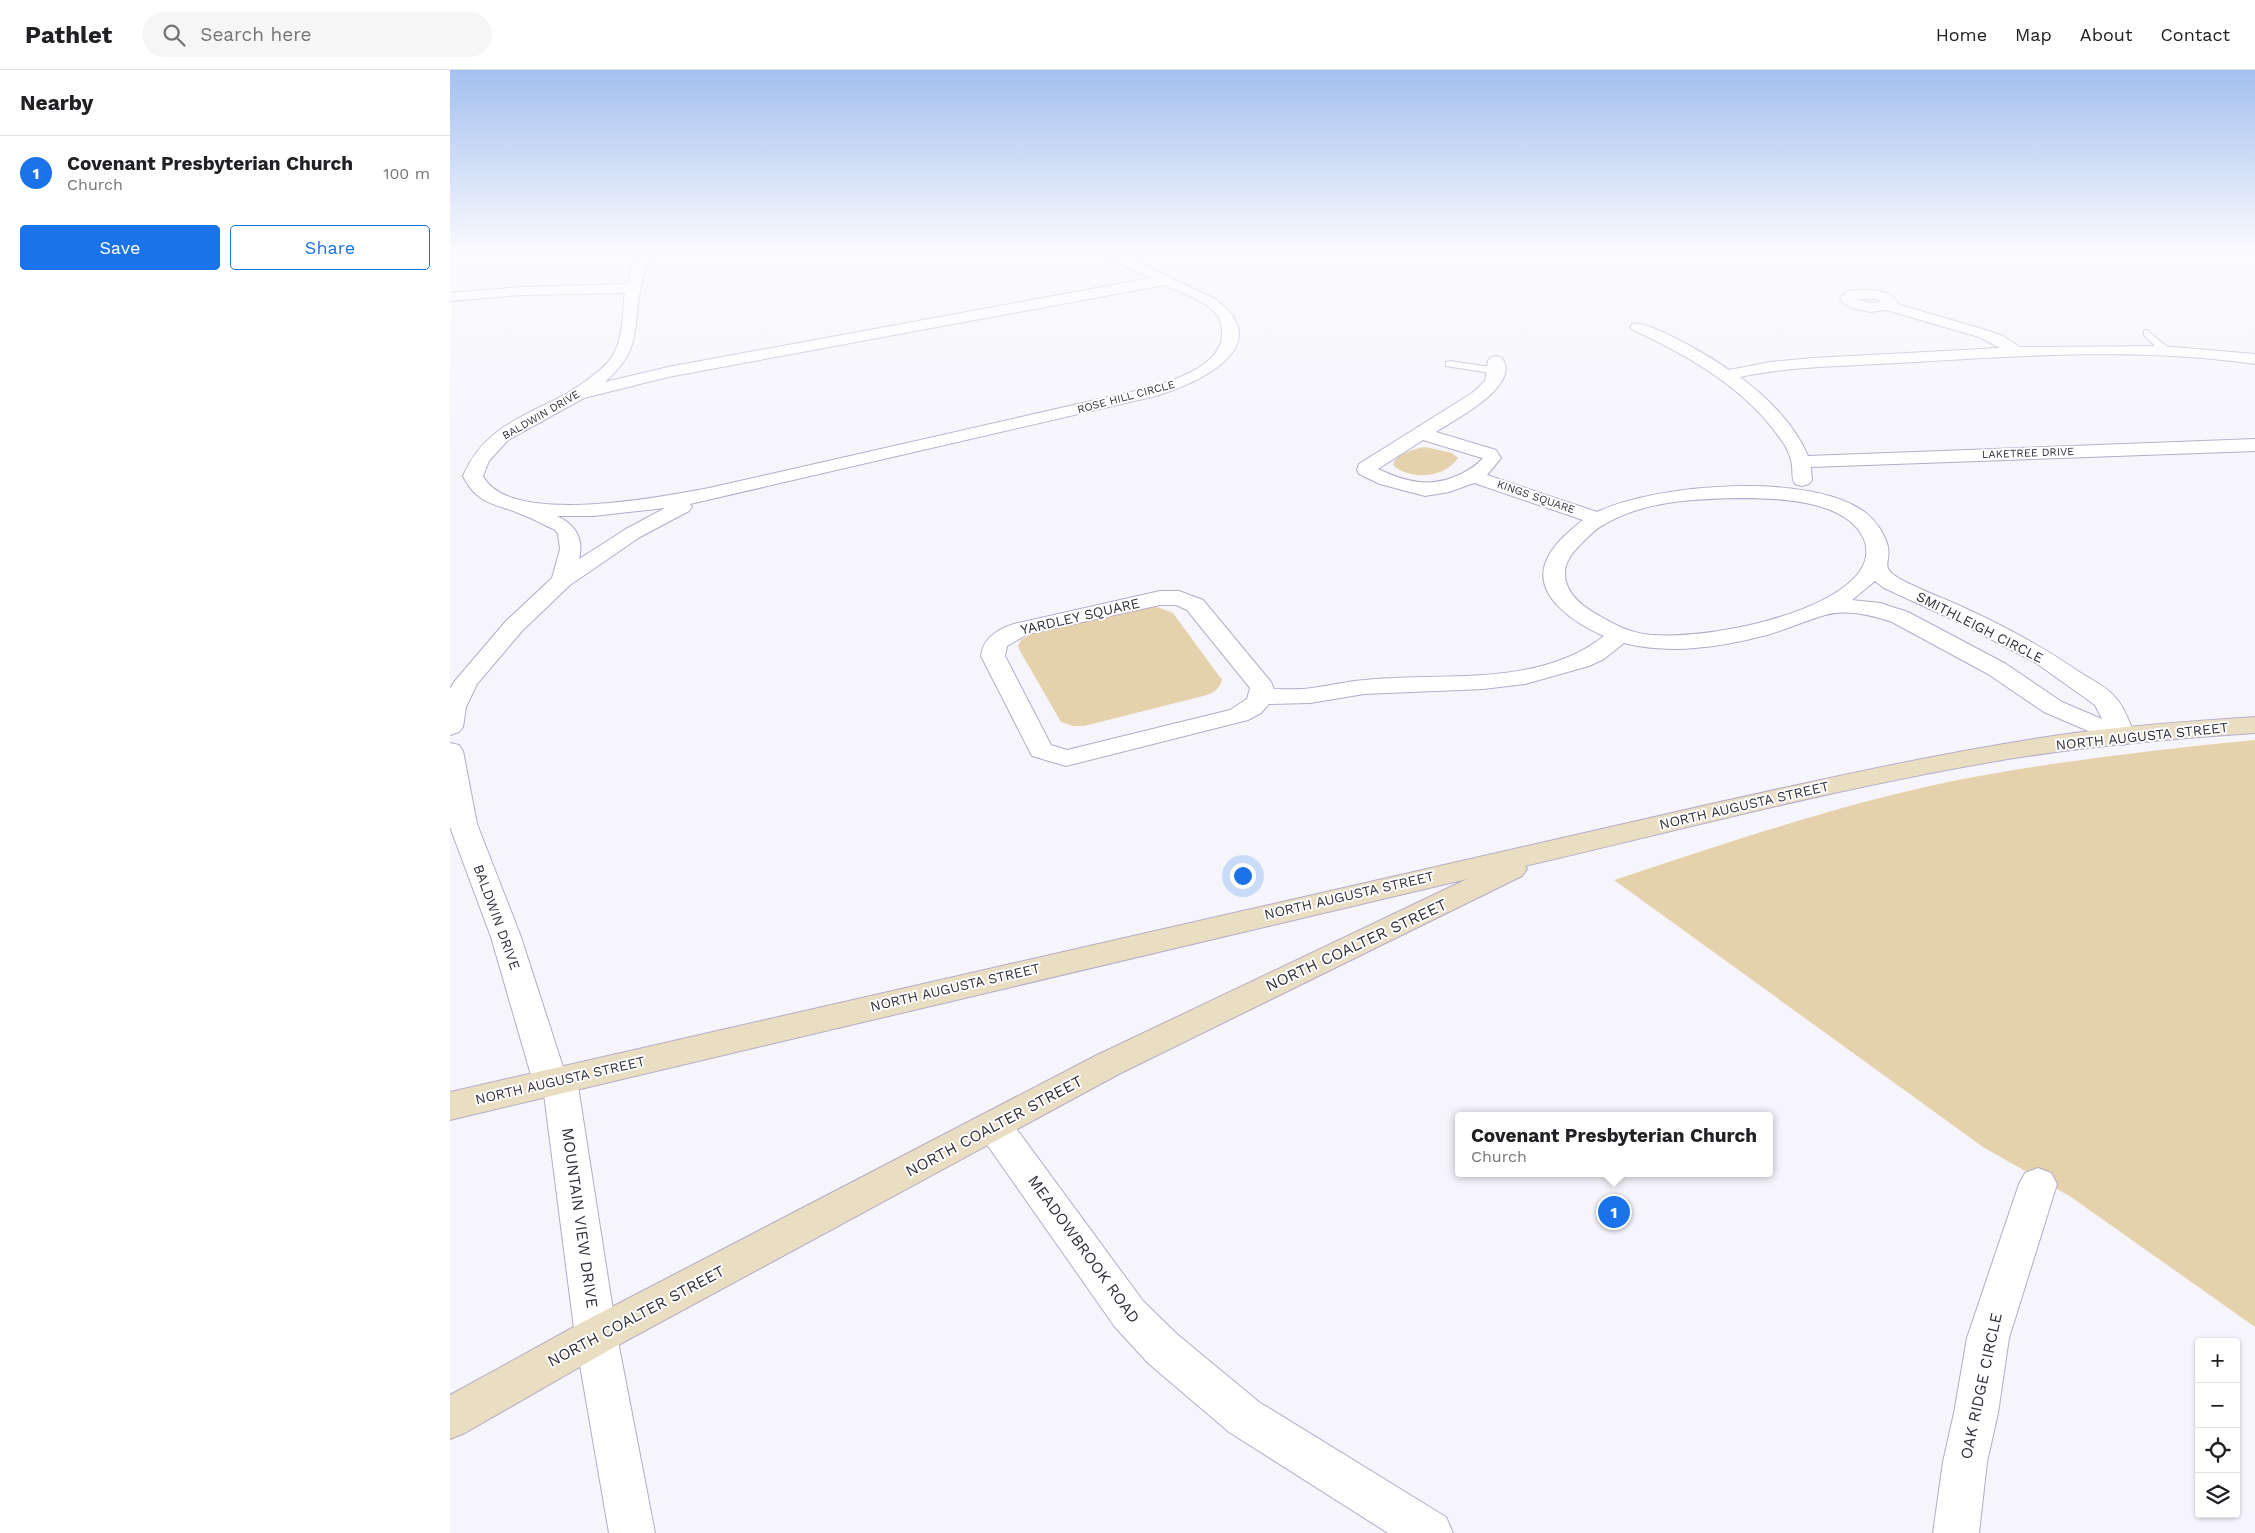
<!DOCTYPE html>
<html lang="en">
<head>
<meta charset="utf-8">
<style>
  body { margin:0; font-family:"Work Sans",sans-serif; background:#f6f6f6; color:#202124 }
  .controls { position:absolute; right:15px; bottom:15px; display:grid; overflow:hidden; border-radius:5px; box-shadow:0 1px 4px #0004 }
  .controls button { width:45px; height:45px; display:grid; place-items:center; padding:0; border:0; border-bottom:1px solid #e0e0e0; background:#fff; color:#202124; font:25px sans-serif }
  .you { position:absolute; left:792px; top:805px; width:18px; height:18px; margin:-12px; border:4px solid #fff; border-radius:50%; background:#1a73e8; box-shadow:0 0 0 8px #1a73e833 }
  .badge { display:grid; place-items:center; width:32px; height:32px; border-radius:50%; background:#1a73e8; color:#fff; font-size:16px; font-weight:700 }
  .pin { position:absolute; translate:-50% -50%; border:2px solid #fff; box-shadow:0 1px 5px #0006 }
  .popup { position:absolute; left:1005px; top:1042px; width:318px; height:65px; box-sizing:border-box; display:grid; place-content:center; border-radius:5px; background:#fff; filter:drop-shadow(0 1px 4px #0005); font-size:16px; white-space:nowrap; color:#757577 }
  .popup b { font-size:19px; color:#202124 }
  .popup::after { content:''; position:absolute; left:50%; top:100%; margin-left:-10px; border:10px solid transparent; border-top-color:#fff }
  .list { margin:0; padding:0; list-style:none }
  h2 { display:flex; justify-content:space-between; align-items:center; height:65px; margin:0; padding:0 20px; font-size:21px }
  h2 small { font-size:16px; font-weight:400; color:#757577 }
  .list li { display:grid; grid-template-columns:32px 1fr auto; gap:15px; align-items:center; box-sizing:border-box; height:75px; padding:0 20px; border-top:1px solid #e0e0e0 }
  .list b { display:block; font-size:19px; white-space:nowrap }
  .list p { margin:0; font-size:16px; white-space:nowrap; color:#757577 }
  .list em { font-size:16px; font-style:normal; color:#757577 }
  .actions { display:flex; gap:10px; padding:15px 20px }
  .actions a { flex:1; padding:11px 0; border:1px solid #1a73e8; border-radius:5px; text-align:center; font-size:18px; color:#1a73e8 }
  .actions .main { background:#1a73e8; color:#fff }
  .icon { flex:none; width:28px; height:28px; fill:none; stroke:currentColor; stroke-width:2; stroke-linecap:round; stroke-linejoin:round }
  .map { position:relative; flex:none; width:1805px; height:1463px; overflow:hidden }
  header { display:flex; align-items:center; gap:30px; box-sizing:border-box; height:70px; padding:0 25px; background:#fff; border-bottom:1px solid #e0e0e0 }
  header strong { font-size:24px }
  nav { display:flex; gap:28px; margin-inline-start:auto; font-size:18px }
  .search { width:350px; height:45px; background:#f6f6f6; display:flex; align-items:center; gap:12px; box-sizing:border-box; padding:0 18px; border-radius:28px; color:#757577; font-size:19px }
  main { display:flex }
  aside { flex:1; background:#fff }
  .map>svg:first-child { display:block }
  .green { fill:#e5d1ab }
  .lines { fill:none; stroke-linecap:round; stroke-linejoin:round }
  .lane-casing { stroke:#b4abca; stroke-width:2 }
  .street-casing { stroke:#b4abca; stroke-width:2 }
  .secondary-casing { stroke:#b4abca; stroke-width:2 }
  .lane { fill:#fff; fill-rule:evenodd }
  .street { fill:#fff; fill-rule:evenodd }
  .secondary { fill:#e9ddc2; fill-rule:evenodd }
  .labels { text-anchor:middle; dominant-baseline:central; stroke-width:4; stroke-linejoin:round; paint-order:stroke }
  .far-street-label { font-size:11px; fill:#322f3b; stroke:#fff }
  .street-label { font-size:14px; fill:#322f3b; stroke:#fff }
  .near-street-label { font-size:16px; fill:#322f3b; stroke:#fff }
</style>
</head>
<body>
<header>
<strong>Pathlet</strong>
<div class="search"><svg class="icon" aria-label="search" viewBox="0 0 24 24"><circle cx="10" cy="10" r="6"/><path d="M15 15l6 6"/></svg>Search here</div>
<nav><a>Home</a><a>Map</a><a>About</a><a>Contact</a></nav>
</header>
<main>
<aside>
<h2>Nearby<small></small></h2>
<ul class="list">
<li><span class="badge">1</span><div><b>Covenant Presbyterian Church</b><p>Church</p></div><em>100 m</em></li>
</ul>
<div class="actions"><a class="main">Save</a><a>Share</a></div>
</aside>
<div class="map">
<svg width="1805" height="1463" viewBox="0 0 1805 1463">
  <rect width="100%" height="100%" fill="#f7f5fc"/>
  <g class="green">
    <path d="M976,377L1002,383L1008,388C995,408 960,411 943,395C945,384 966,378 976,377Z"/>
    <path d="M707,537L723,543L769,606L772,609C770,618 765,622 757,625L634,656H623L611,652L570,581L568,576L571,570L583,563L692,538Z"/>
    <path d="M1805,670V1257L1621,1127L1533,1077L1164,810C1274,774 1384,736 1498,712C1599,692 1702,680 1805,670Z"/>
  </g>
  <g class="lines">
    <g class="lane-casing">
      <g id="lane">
        <polygon points="1697,260 1721,280 1721,284 1713,284 1694,265 1694,261"/>
        <polygon points="1000,291 1047,298 1052,301 1047,304 996,296 996,292"/>
      </g>
    </g>
    <g class="street-casing">
      <g id="street">
        <path d="M187,183H201C197,195 192,209 190,220C183,263 191,280 155,312L218,297L701,208L654,186L652,183H670L765,229C830,276 747,314 706,326L240,434L242,437L239,441L190,467L120,515L72,561L27,614L16,637L13,657L9,662L0,665V619L4,612L56,551L102,508L110,479L108,464L105,460C94,455 84,449 73,445C46,433 28,436 13,406C39,345 95,344 141,307C149,301 160,292 164,283C174,265 172,242 175,223L71,225L0,231V223L71,217L177,214ZM714,215C732,223 756,230 768,246C771,251 772,259 772,265C771,297 719,312 694,319L259,418C211,427 59,457 33,406L39,391L58,370L134,328L218,307ZM215,438L176,459L129,489C134,469 126,455 107,446H143Z"/>
        <path d="M1403,220C1419,220 1438,218 1448,232L1447,234L1539,261L1553,266L1570,277L1712,276L1805,284V294C1688,277 1566,286 1448,293C1396,296 1342,296 1290,307C1317,327 1345,355 1358,386L1805,369V381L1361,397L1362,410L1359,414L1352,416L1345,414C1341,408 1343,402 1342,396C1341,387 1337,378 1332,371C1296,318 1239,286 1183,260L1180,257L1183,254C1199,250 1263,288 1279,300L1320,292L1363,288L1550,278L1529,267L1436,240L1420,242L1402,238L1393,233L1390,228L1398,221ZM1406,229H1427L1431,232L1420,233Z"/>
        <path d="M1046,286L1052,288C1072,316 1004,350 986,362L1046,380L1051,388L1037,405L1147,442C1205,414 1362,401 1416,443C1426,451 1435,464 1438,477C1441,494 1429,496 1450,509C1472,521 1497,529 1519,540C1558,558 1596,579 1631,603C1642,610 1657,617 1665,627C1675,637 1680,655 1686,667L1682,672L1673,675L1664,672L1594,642L1538,604L1442,552C1422,545 1395,539 1375,545C1355,551 1337,559 1317,565C1271,577 1221,585 1174,573L1154,589L1139,596L1075,614L1033,619L914,624L860,633L819,634L811,643L798,650L616,696L582,686L531,586C533,568 548,559 564,554L710,521H729L753,530L821,612L824,619C837,619 850,620 862,618C880,616 897,611 915,610C993,602 1088,618 1154,566C1128,555 1084,528 1095,494C1101,476 1118,462 1133,450L1024,413L999,422L975,426L930,414L909,404L907,400L909,394L1022,323L1035,311L1038,291L1040,288ZM973,370L1032,388H1033C1027,395 1019,400 1011,404C981,419 956,412 928,399ZM1287,428C1325,428 1400,429 1415,472C1418,482 1416,492 1410,501C1378,546 1256,569 1203,565C1184,564 1166,556 1150,546C1135,538 1116,525 1115,505C1114,492 1123,482 1132,473C1139,466 1146,458 1155,454C1194,431 1243,429 1287,428ZM1425,511L1434,518L1506,551L1586,593L1645,635L1652,649L1612,632L1556,594L1458,542L1430,533L1402,530ZM710,535H726L737,540L800,618L797,629L780,640L617,680L601,675L555,586L557,576L578,564Z"/>
        <polygon points="0,673 9,675 13,681 27,754 71,867 113,997 122,1001 127,1010 167,1266 205,1463 159,1463 125,1266 94,1024 88,1022 83,1012 41,867 0,757"/>
        <polygon points="544,1042 557,1046 693,1231 728,1265 809,1332 996,1447 1003,1463 938,1463 779,1362 698,1293 665,1257 531,1066 526,1056 531,1046"/>
        <polygon points="1588,1098 1601,1103 1607,1114 1559,1268 1548,1343 1537,1392 1529,1463 1483,1463 1493,1392 1504,1343 1517,1268 1569,1114 1575,1103"/>
      </g>
    </g>
    <g class="secondary-casing">
      <path id="secondary" d="M1805,647V663C1714,669 1625,677 1535,693C1380,720 1228,760 1075,796L1077,799L1072,806L669,1004L161,1279L15,1363L0,1369V1325L131,1253L645,986L1017,809L0,1050V1022L1270,732C1387,706 1504,680 1624,663C1684,655 1744,651 1805,647Z"/>
    </g>
    <use href="#lane" class="lane"/>
    <use href="#street" class="street"/>
    <use href="#secondary" class="secondary"/>
  </g>
  <linearGradient id="sky" x2="0" y2="1"><stop stop-color="#a3c0ee"/><stop offset="0.47" stop-color="#fbfafe"/><stop offset="1" stop-color="#fbfafe" stop-opacity="0"/></linearGradient>
  <rect width="1805" height="388" fill="url(#sky)"/>
  <g class="labels">
    <g class="far-street-label">
      <text transform="translate(676 327) rotate(-15)">ROSE HILL CIRCLE</text>
      <text transform="translate(91 345) rotate(-30)">BALDWIN DRIVE</text>
      <text transform="translate(1578 383) rotate(-2)">LAKETREE DRIVE</text>
      <text transform="translate(1086 427) rotate(19)">KINGS SQUARE</text>
    </g>
    <g class="street-label">
      <text transform="translate(630 546) rotate(-13)">YARDLEY SQUARE</text>
      <text transform="translate(1530 557) rotate(27)">SMITHLEIGH CIRCLE</text>
      <text transform="translate(1692 666) rotate(-6)">NORTH AUGUSTA STREET</text>
      <text transform="translate(1294 735) rotate(-13)">NORTH AUGUSTA STREET</text>
      <text transform="translate(899 825) rotate(-13)">NORTH AUGUSTA STREET</text>
      <text transform="translate(47 847) rotate(70)">BALDWIN DRIVE</text>
      <text transform="translate(505 917) rotate(-13)">NORTH AUGUSTA STREET</text>
      <text transform="translate(110 1010) rotate(-13)">NORTH AUGUSTA STREET</text>
    </g>
    <g class="near-street-label">
      <text transform="translate(906 875) rotate(-25)">NORTH COALTER STREET</text>
      <text transform="translate(544 1056) rotate(-28)">NORTH COALTER STREET</text>
      <text transform="translate(130 1148) rotate(82)">MOUNTAIN VIEW DRIVE</text>
      <text transform="translate(634 1179) rotate(54)">MEADOWBROOK ROAD</text>
      <text transform="translate(186 1246) rotate(-28)">NORTH COALTER STREET</text>
      <text transform="translate(1531 1316) rotate(-78)">OAK RIDGE CIRCLE</text>
    </g>
  </g>
</svg>
<div class="controls">
<button>+</button>
<button>−</button>
<button><svg class="icon" aria-label="locate" viewBox="0 0 24 24"><circle cx="12" cy="12" r="6"/><path d="M12 2v4M12 18v4M2 12h4M18 12h4"/></svg></button>
<button><svg class="icon" aria-label="layers" viewBox="0 0 24 24"><path d="M12 4l9 5-9 5-9-5zM3 14l9 5 9-5"/></svg></button>
</div>
<div class="you"></div>
<div class="pin badge" style="left:1164px;top:1142px">1</div>
<div class="popup"><b>Covenant Presbyterian Church</b>Church</div>
</div>
</main>
</body>
</html>
